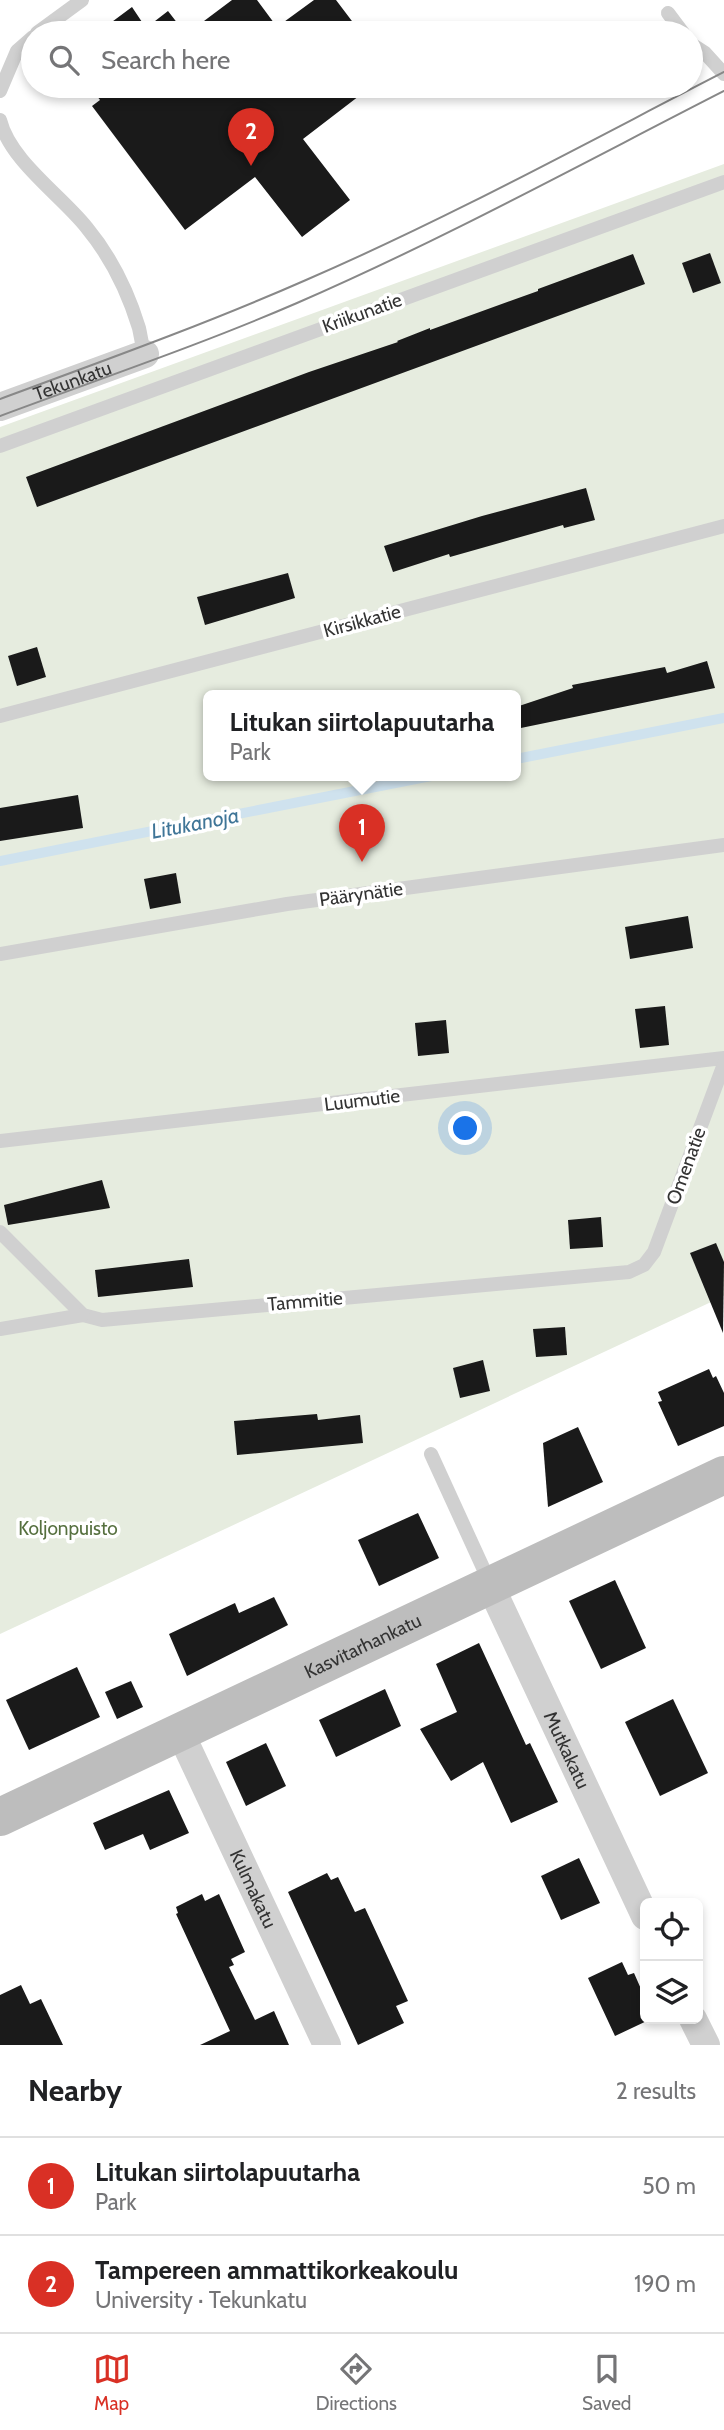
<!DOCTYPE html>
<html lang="en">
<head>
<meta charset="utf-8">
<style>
  body { margin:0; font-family:Cabin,sans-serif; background:#f2f2f2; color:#202124 }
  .controls { position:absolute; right:21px; bottom:21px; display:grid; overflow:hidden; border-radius:10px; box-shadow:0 4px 10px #0003 }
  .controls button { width:63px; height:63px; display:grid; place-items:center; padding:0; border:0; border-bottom:2px solid #e0e0e0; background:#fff; color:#202124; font:35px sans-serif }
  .you { position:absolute; left:466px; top:1129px; width:24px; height:24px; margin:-18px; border:5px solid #fff; border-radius:50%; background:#1a73e8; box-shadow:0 0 0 10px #1a73e833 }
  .badge { display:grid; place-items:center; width:46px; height:46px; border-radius:50%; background:#d93025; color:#fff; font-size:23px; font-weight:700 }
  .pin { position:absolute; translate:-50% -58px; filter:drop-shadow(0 2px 4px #0008) }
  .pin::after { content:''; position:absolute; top:37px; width:24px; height:21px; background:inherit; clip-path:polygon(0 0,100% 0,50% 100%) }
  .popup { position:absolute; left:203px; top:690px; width:318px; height:91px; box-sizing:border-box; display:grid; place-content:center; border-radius:10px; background:#fff; filter:drop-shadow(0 2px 5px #0005); font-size:23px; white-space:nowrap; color:#757577 }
  .popup b { font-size:26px; color:#202124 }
  .popup::after { content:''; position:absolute; left:50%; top:100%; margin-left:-14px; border:14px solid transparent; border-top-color:#fff }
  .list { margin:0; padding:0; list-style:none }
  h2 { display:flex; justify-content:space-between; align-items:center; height:91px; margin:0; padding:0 28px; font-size:30px }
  h2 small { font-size:23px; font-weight:400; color:#757577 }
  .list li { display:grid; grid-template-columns:46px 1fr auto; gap:21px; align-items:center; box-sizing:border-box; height:98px; padding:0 28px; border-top:2px solid #e0e0e0 }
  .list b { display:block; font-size:26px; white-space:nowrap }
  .list p { margin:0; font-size:23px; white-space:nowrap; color:#757577 }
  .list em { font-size:23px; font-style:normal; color:#757577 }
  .icon { flex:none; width:38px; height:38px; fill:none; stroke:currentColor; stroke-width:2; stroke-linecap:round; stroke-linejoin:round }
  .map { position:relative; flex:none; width:724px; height:2045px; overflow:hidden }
  .search { position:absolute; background:#fff; box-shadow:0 4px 10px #0003; left:21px; right:21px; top:21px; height:77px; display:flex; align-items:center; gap:18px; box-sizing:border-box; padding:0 24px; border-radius:38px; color:#757577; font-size:26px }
  .sheet { height:287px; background:#fff }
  nav { display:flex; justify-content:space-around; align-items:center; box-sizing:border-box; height:98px; border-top:2px solid #e0e0e0; background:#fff; font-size:19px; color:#757577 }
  nav a { display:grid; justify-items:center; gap:4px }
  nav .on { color:#d93025 }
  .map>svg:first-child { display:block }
  .green { fill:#e6ecdf; fill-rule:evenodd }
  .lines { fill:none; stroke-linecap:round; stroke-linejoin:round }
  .stream { stroke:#cfe2ee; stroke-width:10 }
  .building { fill:#1a1a1a }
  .lane { stroke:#d0d0d0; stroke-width:14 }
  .street { stroke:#d0d0d0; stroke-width:28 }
  .secondary { stroke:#bdbdbd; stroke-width:38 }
  .tram { stroke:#888; stroke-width:2 }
  .labels { text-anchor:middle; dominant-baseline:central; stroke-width:7; stroke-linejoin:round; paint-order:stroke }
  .street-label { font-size:19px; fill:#333; stroke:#fff }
  .park-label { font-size:19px; fill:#56703f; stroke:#fff }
  .water-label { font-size:21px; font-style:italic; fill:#3f7597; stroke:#fff }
</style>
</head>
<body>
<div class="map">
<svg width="724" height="2045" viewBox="0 0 724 2045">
  <rect width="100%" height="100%" fill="#fff"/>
  <path class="green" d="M724,164V1296L0,1634V427ZM208,696H516V776H208Z"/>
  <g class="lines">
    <g class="stream">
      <polyline points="516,759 724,718"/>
      <polyline points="0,861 431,776"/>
    </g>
  </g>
  <g class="building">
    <polygon points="232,0 257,0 277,27 314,0 336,0 361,33 188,33"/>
    <polygon points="132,7 146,28 168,11 185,33 97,33"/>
    <polygon points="89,86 372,86 303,139 350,200 302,237 255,177 185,230 92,106 100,100"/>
    <polygon points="710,253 721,283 693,293 682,263"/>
    <polygon points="633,254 645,284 37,507 26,477 309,372 398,342 397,341 430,328 430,330 538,291 538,289"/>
    <polygon points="586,488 595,520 564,528 563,525 450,557 449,554 393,572 384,546 482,516"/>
    <polygon points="288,573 295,598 205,625 197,597"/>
    <polygon points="37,647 46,677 17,686 8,656"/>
    <polygon points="707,661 715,688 516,729 516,707 573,688 572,685 665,667 667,673"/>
    <polygon points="78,795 83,828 0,841 0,808"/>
    <polygon points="176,873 181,903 150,909 144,879"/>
    <polygon points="688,916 693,948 630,959 625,927"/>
    <polygon points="665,1006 669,1045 640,1048 635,1009"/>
    <polygon points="446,1020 449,1053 418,1056 415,1023"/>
    <polygon points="102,1180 110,1208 8,1225 4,1205"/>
    <polygon points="601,1217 603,1247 570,1249 568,1220"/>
    <polygon points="716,1243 724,1262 723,1333 690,1253"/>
    <polygon points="189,1259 193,1287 98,1297 95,1270"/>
    <polygon points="565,1327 567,1355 536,1357 533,1329"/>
    <polygon points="483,1360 490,1391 460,1398 453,1368"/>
    <polygon points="709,1369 713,1378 716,1376 724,1393 724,1426 678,1446 658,1402 662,1401 658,1392"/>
    <polygon points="317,1414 318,1420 360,1415 363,1443 237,1455 234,1421"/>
    <polygon points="578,1427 603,1482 548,1507 543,1443"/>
    <polygon points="418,1513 439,1558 379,1586 358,1540"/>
    <polygon points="615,1580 646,1648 601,1669 569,1601"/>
    <polygon points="274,1597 288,1625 187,1676 169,1634 235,1603 239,1613"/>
    <polygon points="479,1643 526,1745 530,1743 558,1802 511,1823 483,1762 451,1781 420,1729 457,1712 436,1664"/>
    <polygon points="77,1667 100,1717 29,1750 6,1700"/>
    <polygon points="131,1681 143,1707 117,1719 105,1692"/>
    <polygon points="385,1689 401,1726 336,1757 319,1720"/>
    <polygon points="673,1699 708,1773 660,1796 625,1722"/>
    <polygon points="266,1743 286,1786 246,1806 226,1762"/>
    <polygon points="169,1790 189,1833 150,1850 143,1834 105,1850 93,1823"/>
    <polygon points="579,1858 600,1903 561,1920 541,1876"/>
    <polygon points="327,1873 331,1880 338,1877 355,1912 365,1908 408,2001 396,2006 404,2023 358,2045 288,1892"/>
    <polygon points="202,1894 205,1901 219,1894 245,1952 231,1959 234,1965 229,1967 255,2020 274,2011 289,2045 200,2045 230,2031 176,1914 178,1913 176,1907"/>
    <polygon points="622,1962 628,1975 634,1973 645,1998 645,2019 651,2019 615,2036 588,1978"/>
    <polygon points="21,1985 30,2004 41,1999 63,2045 0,2045 0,1995"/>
  </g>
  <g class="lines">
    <g class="lane">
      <polyline points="668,13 683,33"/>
      <polyline points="37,33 82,0"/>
      <polyline points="691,44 705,53 724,74"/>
      <polyline points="0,91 17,51 33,37"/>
      <path d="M0,120C10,161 62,196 87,228C111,257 128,292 139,328C141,337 142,346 145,354"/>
      <polyline points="0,446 724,182"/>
      <polyline points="0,716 724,526"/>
      <polyline points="0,954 287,904 724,845"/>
      <polyline points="0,1141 724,1058"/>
      <polyline points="0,1232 83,1315 102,1320 629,1272 644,1265 654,1252 724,1064"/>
      <polyline points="0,1329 83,1315"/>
      <polyline points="431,1454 490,1583"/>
    </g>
    <g class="street">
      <path id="s1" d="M0,407L145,354"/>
      <path id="s2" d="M490,1585L645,1916"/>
      <path id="s3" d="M180,1732L327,2045"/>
      <polyline points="693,2019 706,2045"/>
    </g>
    <path class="secondary" id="s4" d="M0,1817L724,1475"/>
    <g class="tram">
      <path d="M0,399C103,361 206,324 306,280C449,218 586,143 724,72"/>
      <path d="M0,416C99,379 200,345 297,303C442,240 583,163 724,91"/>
    </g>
  </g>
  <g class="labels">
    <g class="street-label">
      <text transform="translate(362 313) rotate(-20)">Kriikunatie</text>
      <text stroke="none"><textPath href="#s1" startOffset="77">Tekunkatu</textPath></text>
      <text transform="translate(362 621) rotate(-15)">Kirsikkatie</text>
      <text transform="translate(361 894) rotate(-8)">Päärynätie</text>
      <text transform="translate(362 1100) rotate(-7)">Luumutie</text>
      <text transform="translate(686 1166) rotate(-70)">Omenatie</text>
      <text transform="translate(305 1301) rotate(-5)">Tammitie</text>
      <text stroke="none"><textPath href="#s4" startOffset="401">Kasvitarhankatu</textPath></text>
      <text stroke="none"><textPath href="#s2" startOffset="182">Mutkakatu</textPath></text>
      <text stroke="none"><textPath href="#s3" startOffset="173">Kulmakatu</textPath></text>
    </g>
    <g class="park-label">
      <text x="68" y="1528">Koljonpuisto</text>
    </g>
    <g class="water-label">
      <text transform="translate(195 823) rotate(-11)">Litukanoja</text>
    </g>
  </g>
</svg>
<div class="controls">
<button><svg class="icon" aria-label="locate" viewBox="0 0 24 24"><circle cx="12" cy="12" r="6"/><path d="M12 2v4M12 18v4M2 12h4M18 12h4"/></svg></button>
<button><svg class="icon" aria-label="layers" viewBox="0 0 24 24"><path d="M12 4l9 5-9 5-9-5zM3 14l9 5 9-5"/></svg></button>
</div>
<div class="you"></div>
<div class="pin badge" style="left:362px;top:862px">1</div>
<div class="popup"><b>Litukan siirtolapuutarha</b>Park</div>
<div class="pin badge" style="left:251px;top:166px">2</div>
<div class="search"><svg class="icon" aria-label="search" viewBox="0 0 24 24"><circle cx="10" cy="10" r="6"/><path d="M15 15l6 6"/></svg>Search here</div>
</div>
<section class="sheet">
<h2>Nearby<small>2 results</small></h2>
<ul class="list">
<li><span class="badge">1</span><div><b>Litukan siirtolapuutarha</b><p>Park</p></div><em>50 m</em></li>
<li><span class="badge">2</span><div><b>Tampereen ammattikorkeakoulu</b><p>University · Tekunkatu</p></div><em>190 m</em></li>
</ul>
</section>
<nav>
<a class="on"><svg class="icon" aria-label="map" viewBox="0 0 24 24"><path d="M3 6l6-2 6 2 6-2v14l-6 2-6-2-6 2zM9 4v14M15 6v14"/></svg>Map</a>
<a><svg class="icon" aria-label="directions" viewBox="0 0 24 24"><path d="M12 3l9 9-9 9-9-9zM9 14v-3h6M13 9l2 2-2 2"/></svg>Directions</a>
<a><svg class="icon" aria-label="saved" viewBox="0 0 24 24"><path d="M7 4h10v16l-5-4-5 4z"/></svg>Saved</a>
</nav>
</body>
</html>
